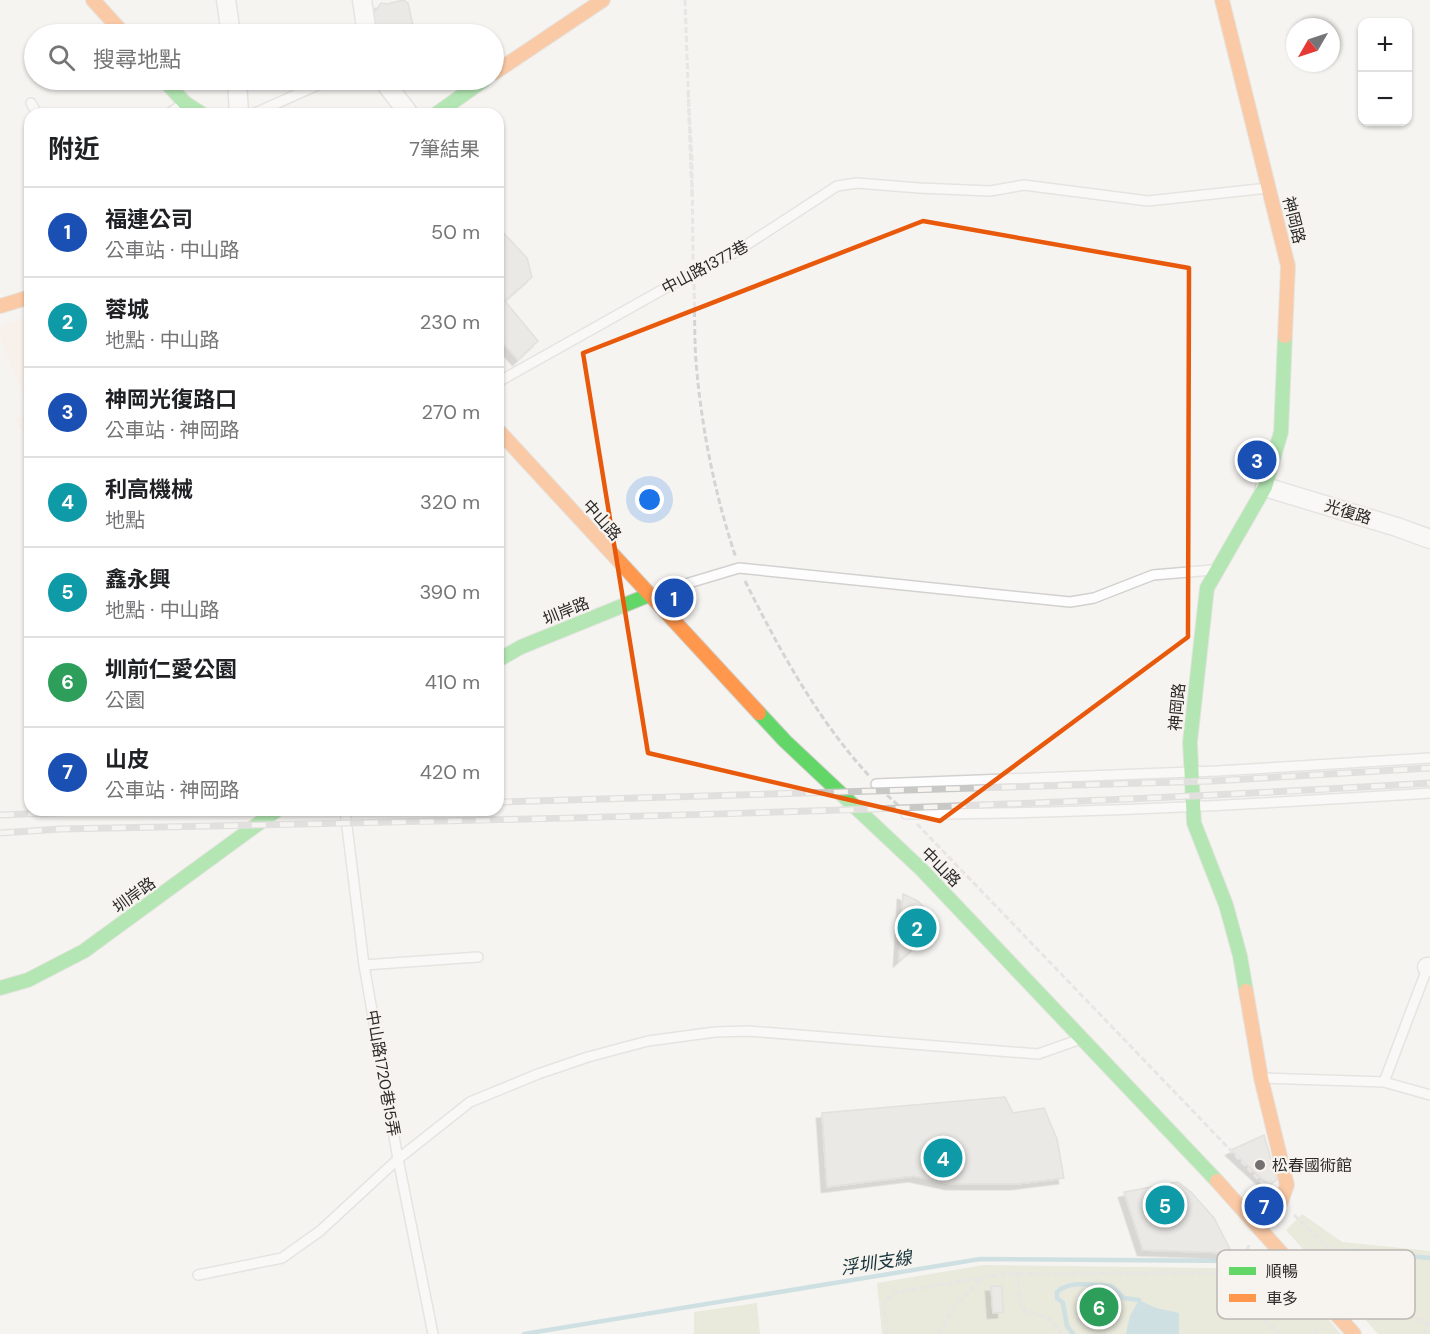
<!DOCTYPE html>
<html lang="zh-TW">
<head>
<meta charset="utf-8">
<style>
  body { margin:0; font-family:"DM Sans","Noto Sans TC",sans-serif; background:#f6f6f6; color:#202124 }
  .controls { position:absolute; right:18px; top:18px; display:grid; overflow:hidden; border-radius:12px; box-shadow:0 2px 4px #0004 }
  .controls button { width:54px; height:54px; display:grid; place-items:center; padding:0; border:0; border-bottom:2px solid #e0e0e0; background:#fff; color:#202124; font:30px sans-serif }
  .compass { position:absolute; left:1286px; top:18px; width:54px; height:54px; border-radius:50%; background:#fff; box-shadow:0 2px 4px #0004; rotate:231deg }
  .you { position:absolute; left:650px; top:500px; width:21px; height:21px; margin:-15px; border:4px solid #fff; border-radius:50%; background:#1a73e8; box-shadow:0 0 0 9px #1a73e833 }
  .badge { display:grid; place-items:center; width:39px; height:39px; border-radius:50%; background:#72716f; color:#fff; font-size:20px; font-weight:700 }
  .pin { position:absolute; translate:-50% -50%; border:3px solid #fff; box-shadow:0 2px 6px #0006 }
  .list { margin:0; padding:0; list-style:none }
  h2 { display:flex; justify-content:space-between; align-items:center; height:78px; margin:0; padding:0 24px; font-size:26px }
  h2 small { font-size:20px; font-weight:400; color:#757577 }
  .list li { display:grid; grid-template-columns:39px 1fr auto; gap:18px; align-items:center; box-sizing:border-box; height:90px; padding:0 24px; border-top:2px solid #e0e0e0 }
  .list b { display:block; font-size:22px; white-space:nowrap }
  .list p { margin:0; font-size:20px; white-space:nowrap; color:#757577 }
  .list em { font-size:20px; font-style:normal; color:#757577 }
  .icon { flex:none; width:33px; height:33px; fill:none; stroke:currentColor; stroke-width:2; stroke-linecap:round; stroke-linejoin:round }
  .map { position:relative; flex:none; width:1430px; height:1334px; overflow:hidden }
  .search { position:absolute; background:#fff; box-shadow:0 2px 4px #0004; left:24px; top:24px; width:480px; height:66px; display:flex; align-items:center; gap:15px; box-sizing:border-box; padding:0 21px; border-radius:33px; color:#757577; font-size:22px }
  .panel { position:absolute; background:#fff; box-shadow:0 2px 4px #0004; left:24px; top:108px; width:480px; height:708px; border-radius:18px }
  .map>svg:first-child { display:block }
  .industrial { fill:#faece5 }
  .green { fill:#d9dbc3 }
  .water { fill:#a1c8d2 }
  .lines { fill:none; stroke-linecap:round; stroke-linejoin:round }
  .stream { stroke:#a1c8d2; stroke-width:4.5 }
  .building { fill:#dddcd9; stroke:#cbc9c7; stroke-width:1.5; filter:url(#shadow) }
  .lane-casing { stroke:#d2d1cf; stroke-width:12 }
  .street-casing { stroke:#d2d1cf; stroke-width:21 }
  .fast-casing { stroke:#d2d1cf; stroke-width:16 }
  .slow-casing { stroke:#d2d1cf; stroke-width:16 }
  .path { stroke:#d4d4d4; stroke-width:3; stroke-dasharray:6 3; stroke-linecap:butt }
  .lane { stroke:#fefdfd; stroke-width:9 }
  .street { stroke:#fefdfd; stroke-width:18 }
  .fast { stroke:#63d668; stroke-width:14 }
  .slow { stroke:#ff974d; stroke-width:14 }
  .rail-casing { stroke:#c8c8c7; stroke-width:7 }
  .rail { stroke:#f7f4f0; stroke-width:4.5; stroke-dasharray:14; stroke-linecap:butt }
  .path-bridge { stroke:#d4d4d4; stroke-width:3; stroke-dasharray:6 3; stroke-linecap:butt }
  .marked { fill:none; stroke:#e8590c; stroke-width:4.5; stroke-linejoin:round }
  .poi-dot { fill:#72716f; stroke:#f7f4f0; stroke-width:2 }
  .labels { text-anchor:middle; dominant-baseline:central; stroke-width:4.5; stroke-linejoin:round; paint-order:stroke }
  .street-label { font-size:16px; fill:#2b2a29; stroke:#f7f4f0 }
  .poi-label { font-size:16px; fill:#2b2a29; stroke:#f7f4f0; text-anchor:start }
  .water-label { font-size:18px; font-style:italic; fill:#143239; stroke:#f7f4f0 }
  .key { fill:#f7f4f0; stroke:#bab7b4; stroke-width:1.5 }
  .key-label { font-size:16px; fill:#2b2a29 }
</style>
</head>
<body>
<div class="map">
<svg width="1430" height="1334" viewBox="0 0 1430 1334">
  <defs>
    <filter id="shadow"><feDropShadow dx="-5.5" dy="5.5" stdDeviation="0" flood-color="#0004"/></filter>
  </defs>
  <rect width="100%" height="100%" fill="#f6f4f1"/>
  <g class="industrial">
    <polygon points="30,316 30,412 0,338 0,328 10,322"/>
    <polygon points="30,413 30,443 14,419"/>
  </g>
  <g class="green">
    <polygon points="1302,1214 1342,1242 1430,1251 1430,1334 1378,1334 1286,1230"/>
    <polygon points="984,1265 1285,1269 1341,1334 882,1334 877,1283"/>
    <polygon points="757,1303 760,1334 694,1334 694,1312"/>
  </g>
  <polygon class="water" points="1139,1300 1156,1308 1179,1313 1179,1334 1126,1334 1130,1316"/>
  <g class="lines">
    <g class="stream">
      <polyline points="1309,1260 1353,1251 1430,1258"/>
      <polyline points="524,1334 980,1259 1235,1261"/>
      <path d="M1073,1334L1067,1326L1063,1303L1057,1298V1292C1069,1280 1095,1285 1111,1286L1124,1298L1139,1300"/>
    </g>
  </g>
  <g class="building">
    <polygon points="403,0 408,3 415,34 377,34 373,13 375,12 381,3 387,4"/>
    <polygon points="498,227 527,258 532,277 505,301 538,341 518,360 498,337"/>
    <polygon points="903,894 918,901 938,921 929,935 899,961"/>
    <polygon points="1005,1097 1013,1113 1044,1108 1057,1139 1064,1178 1016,1184 951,1184 914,1176 827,1187 822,1113"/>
    <polygon points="1264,1135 1277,1180 1269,1185 1231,1150"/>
    <polygon points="1178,1182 1191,1192 1214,1218 1232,1253 1143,1250 1124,1192"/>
    <polygon points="991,1286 1002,1286 1003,1312 993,1313"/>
  </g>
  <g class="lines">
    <g class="lane-casing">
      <g id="lane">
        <polyline points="31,103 37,114"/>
        <polyline points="168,114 183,104"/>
        <polyline points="253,114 329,80"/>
        <polyline points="498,382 694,272 734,253 837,186 857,183 919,188 990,191 1024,185 1148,201 1268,188"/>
        <polyline points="652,594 739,568 1070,602 1094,598 1153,575 1212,570"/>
        <polyline points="876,784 1217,771 1430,758"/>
        <polyline points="345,810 364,965 398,1159 433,1334"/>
        <path d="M906,814C1081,814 1256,804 1430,793"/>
        <polyline points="364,965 478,957"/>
        <polyline points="1263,1078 1384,1082 1430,1095"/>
        <polyline points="1384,1082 1428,966"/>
        <polyline points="198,1275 282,1258 320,1231 398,1159 470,1102 538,1074 588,1057 648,1041 715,1032 748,1031 1038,1054 1081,1039"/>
      </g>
    </g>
    <g class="street-casing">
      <g id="street">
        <polyline points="226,0 231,34"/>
        <polyline points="362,0 367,34"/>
        <polyline points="237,80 239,114"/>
        <polyline points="383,80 409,114"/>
        <polyline points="1265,487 1397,527 1430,539"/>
        <polyline points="1427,967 1430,967"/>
      </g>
    </g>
    <g class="fast-casing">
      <g id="fast">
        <polyline points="164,80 185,103 202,114"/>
        <polyline points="436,114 484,80"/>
        <polyline points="498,660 521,647 649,595"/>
        <polyline points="759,713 785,741 922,870 1217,1181"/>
        <polyline points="0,988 28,980 84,951 277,810"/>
        <polyline points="1246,991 1240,956 1226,905 1194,823 1190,742 1207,588 1265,487 1281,432 1285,336"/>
      </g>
    </g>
    <g class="slow-casing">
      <g id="slow">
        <polyline points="93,0 124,34"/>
        <polyline points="1222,0 1288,266 1285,336"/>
        <polyline points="494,73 603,0"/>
        <polyline points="0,306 30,297"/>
        <polyline points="498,430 759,713"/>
        <polyline points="1246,991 1261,1078 1287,1185 1281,1202 1256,1224"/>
        <polyline points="1217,1181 1354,1334"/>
      </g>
    </g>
    <g class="path">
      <polyline points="692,196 688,90 692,159 693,260"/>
      <path d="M694,284C695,314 694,344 697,373C703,436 716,498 736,558"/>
      <path d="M745,581C780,651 817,719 870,777"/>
      <polyline points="887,795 900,807"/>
      <polyline points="917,824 1266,1187"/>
      <polyline points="1294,1215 1386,1303 1430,1325"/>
      <path d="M1249,1245C1241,1263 1250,1278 1257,1294"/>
      <polyline points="1018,1273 1019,1300 1024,1311 1049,1318 1062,1334"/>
      <polyline points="1279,1279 1257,1294 1261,1318 1281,1334"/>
      <polyline points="887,1334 884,1301 897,1292 1004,1274 1247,1273"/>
      <polyline points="939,1334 956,1304 982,1279"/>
      <polyline points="1314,1334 1322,1327"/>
      <polyline points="1424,1334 1427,1324"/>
    </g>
    <use href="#lane" class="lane"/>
    <use href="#street" class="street"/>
    <use href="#fast" class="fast"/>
    <use href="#slow" class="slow"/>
    <g class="rail-casing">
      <g id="rail">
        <polyline points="498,802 1213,781 1430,768"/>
        <polyline points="0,815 126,810"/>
        <path d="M0,833L60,829C517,820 974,811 1430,783"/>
      </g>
    </g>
    <use href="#rail" class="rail"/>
    <polyline class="path-bridge" points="685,0 692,196"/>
  </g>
  <path d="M0 0H1430V1334H0ZM923,221L1189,268L1188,637L940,821L648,753L583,353Z" fill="#f6f4f1" fill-opacity=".55" fill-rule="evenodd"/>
  <path class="marked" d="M923,221L1189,268L1188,637L940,821L648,753L583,353Z"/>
  <circle class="poi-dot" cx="1260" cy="1165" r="6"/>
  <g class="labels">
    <g class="street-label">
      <text transform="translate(1294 220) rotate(76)">神岡路</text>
      <text transform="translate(705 267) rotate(-28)">中山路1377巷</text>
      <text transform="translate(1348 512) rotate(17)">光復路</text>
      <text transform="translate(602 520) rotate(48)">中山路</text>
      <text transform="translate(566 611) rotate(-22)">圳岸路</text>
      <text transform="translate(1177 707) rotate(-85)">神岡路</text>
      <text transform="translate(941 867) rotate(45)">中山路</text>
      <text transform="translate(134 895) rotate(-36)">圳岸路</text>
      <text transform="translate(383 1073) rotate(80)">中山路1720巷15弄</text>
    </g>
    <g class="poi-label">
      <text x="1272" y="1165">松春國術館</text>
    </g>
    <g class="water-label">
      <text transform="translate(876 1263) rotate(-9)">浮圳支線</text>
    </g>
  </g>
  <rect x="1217" y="1250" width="198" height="69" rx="9" class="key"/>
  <rect x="1229" y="1267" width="27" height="8" fill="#63d668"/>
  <rect x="1229" y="1294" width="27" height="8" fill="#ff974d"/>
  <g class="key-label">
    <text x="1266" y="1277">順暢</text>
    <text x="1266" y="1304">車多</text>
  </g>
</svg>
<div class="controls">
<button>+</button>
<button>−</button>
</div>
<svg class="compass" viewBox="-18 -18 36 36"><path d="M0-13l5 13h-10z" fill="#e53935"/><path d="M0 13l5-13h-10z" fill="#757577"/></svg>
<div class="you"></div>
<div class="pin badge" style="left:674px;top:598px;background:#1a4fb4">1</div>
<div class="pin badge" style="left:917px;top:928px;background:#0f9aa8">2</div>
<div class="pin badge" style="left:1257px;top:460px;background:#1a4fb4">3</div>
<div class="pin badge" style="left:943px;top:1158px;background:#0f9aa8">4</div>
<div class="pin badge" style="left:1165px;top:1205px;background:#0f9aa8">5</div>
<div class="pin badge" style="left:1099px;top:1307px;background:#2e9e5b">6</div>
<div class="pin badge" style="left:1264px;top:1206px;background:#1a4fb4">7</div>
<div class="search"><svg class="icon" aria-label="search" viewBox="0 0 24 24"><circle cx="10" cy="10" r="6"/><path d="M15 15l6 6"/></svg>搜尋地點</div>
<section class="panel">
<h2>附近<small>7筆結果</small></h2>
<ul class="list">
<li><span class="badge" style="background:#1a4fb4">1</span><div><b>福連公司</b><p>公車站 · 中山路</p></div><em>50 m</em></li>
<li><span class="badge" style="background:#0f9aa8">2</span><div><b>蓉城</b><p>地點 · 中山路</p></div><em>230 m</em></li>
<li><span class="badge" style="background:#1a4fb4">3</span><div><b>神岡光復路口</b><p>公車站 · 神岡路</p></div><em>270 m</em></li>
<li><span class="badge" style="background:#0f9aa8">4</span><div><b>利高機械</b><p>地點</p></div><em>320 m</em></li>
<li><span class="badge" style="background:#0f9aa8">5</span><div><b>鑫永興</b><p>地點 · 中山路</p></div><em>390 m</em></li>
<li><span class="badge" style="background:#2e9e5b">6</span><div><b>圳前仁愛公園</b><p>公園</p></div><em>410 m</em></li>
<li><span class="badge" style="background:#1a4fb4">7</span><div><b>山皮</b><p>公車站 · 神岡路</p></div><em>420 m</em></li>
</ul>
</section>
</div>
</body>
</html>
